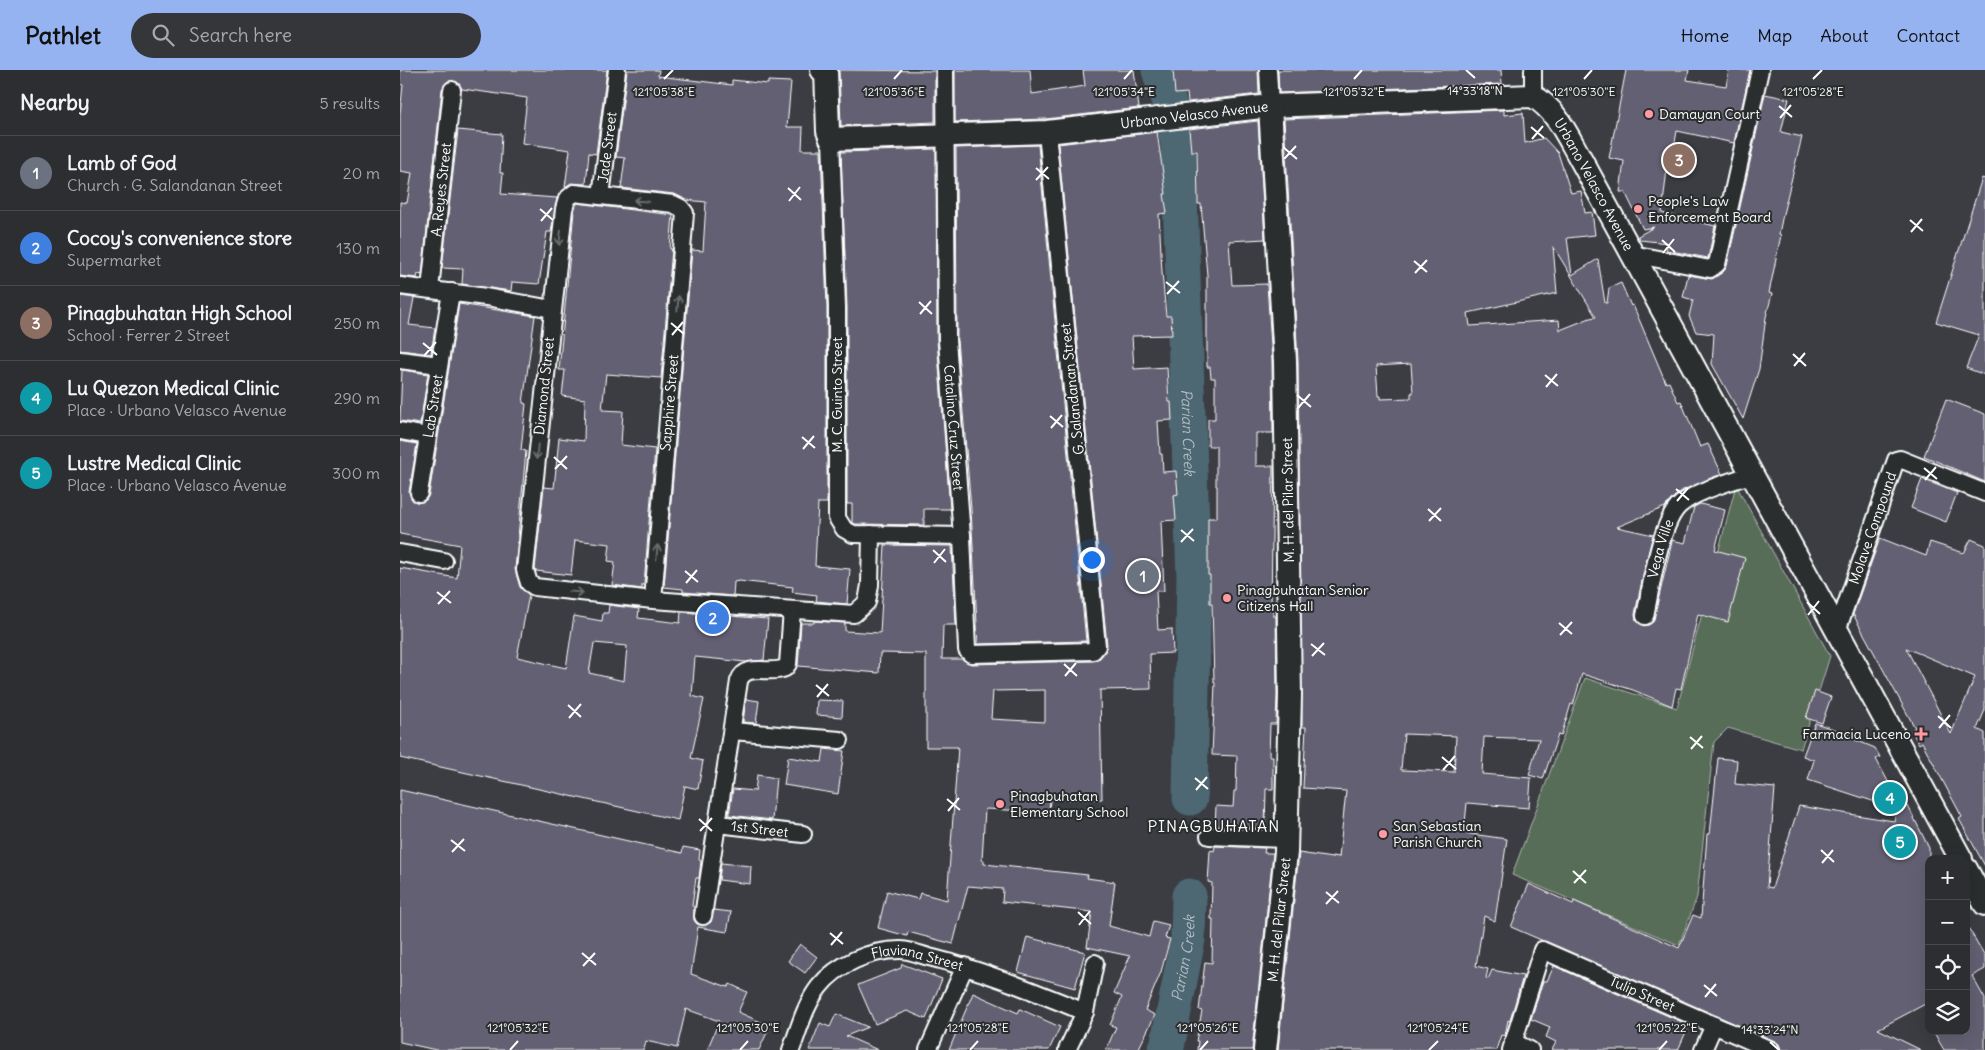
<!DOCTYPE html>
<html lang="en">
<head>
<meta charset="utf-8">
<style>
  body { margin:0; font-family:Delius,sans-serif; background:#34363a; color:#f1f3f6 }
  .controls { position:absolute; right:15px; bottom:15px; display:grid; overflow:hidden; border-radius:10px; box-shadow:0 5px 20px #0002 }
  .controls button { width:45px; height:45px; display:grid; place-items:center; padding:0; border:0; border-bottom:1px solid #484a4d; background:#2c2e32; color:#f1f3f6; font:25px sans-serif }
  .you { position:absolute; left:691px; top:489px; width:18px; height:18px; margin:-12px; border:4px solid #fff; border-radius:50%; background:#1a73e8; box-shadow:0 0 0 8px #1a73e833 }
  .badge { display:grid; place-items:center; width:32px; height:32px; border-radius:50%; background:#95b2f1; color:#fff; font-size:16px; font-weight:700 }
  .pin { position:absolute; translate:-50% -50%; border:2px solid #fff; box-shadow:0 1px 5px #0006 }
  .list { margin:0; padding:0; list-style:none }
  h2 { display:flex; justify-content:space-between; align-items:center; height:65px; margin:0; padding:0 20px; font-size:21px }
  h2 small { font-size:16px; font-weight:400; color:#a6a8ac }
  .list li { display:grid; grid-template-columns:32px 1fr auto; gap:15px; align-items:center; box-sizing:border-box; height:75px; padding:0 20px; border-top:1px solid #484a4d }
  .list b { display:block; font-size:19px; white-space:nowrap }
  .list p { margin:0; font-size:16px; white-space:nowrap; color:#a6a8ac }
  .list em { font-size:16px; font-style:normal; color:#a6a8ac }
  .icon { flex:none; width:28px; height:28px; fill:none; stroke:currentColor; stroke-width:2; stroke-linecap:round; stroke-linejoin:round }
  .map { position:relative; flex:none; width:1585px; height:980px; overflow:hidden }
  header { display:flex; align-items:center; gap:30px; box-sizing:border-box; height:70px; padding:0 25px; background:#95b2f1; color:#111 }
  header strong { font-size:24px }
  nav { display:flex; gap:28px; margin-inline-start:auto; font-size:18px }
  .search { width:350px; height:45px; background:#34363a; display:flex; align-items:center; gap:12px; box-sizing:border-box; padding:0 18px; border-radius:28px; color:#a6a8ac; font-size:19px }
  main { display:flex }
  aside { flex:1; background:#2c2e32 }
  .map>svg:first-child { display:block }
  .green { fill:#596d58; stroke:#acb6ac }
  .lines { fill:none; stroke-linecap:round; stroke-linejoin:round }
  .river { stroke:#4e6773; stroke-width:35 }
  .building { fill:#646173; stroke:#fff; fill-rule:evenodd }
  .street-casing { stroke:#fff; stroke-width:20 }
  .secondary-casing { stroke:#fff; stroke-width:26 }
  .street { stroke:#2a2d2e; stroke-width:16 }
  .secondary { stroke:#2a2d2e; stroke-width:22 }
  .oneway { stroke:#6a6c6d }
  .ticks { fill:none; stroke:#fff; stroke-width:2 }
  .poi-dot { fill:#ff9aa2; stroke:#2a2d2e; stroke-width:2 }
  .labels { text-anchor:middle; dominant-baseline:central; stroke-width:4; stroke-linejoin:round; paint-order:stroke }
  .poi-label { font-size:14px; fill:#fff; stroke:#2a2d2e; text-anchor:start }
  .street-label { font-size:14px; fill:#fff; stroke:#2a2d2e }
  .water-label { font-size:15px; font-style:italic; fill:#afbbc0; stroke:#2a2d2e }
  .quarter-label { font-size:16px; letter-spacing:1px; fill:#fff; stroke:#2a2d2e }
  .ticks-label { font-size:12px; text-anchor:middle; fill:#fff; stroke:#2a2d2e; stroke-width:4; stroke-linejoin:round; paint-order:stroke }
</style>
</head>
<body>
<header>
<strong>Pathlet</strong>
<div class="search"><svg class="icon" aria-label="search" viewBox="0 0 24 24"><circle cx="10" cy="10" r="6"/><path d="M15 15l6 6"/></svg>Search here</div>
<nav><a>Home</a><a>Map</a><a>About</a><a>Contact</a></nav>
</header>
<main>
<aside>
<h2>Nearby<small>5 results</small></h2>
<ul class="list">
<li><span class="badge" style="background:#6b7280">1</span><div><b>Lamb of God</b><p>Church · G. Salandanan Street</p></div><em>20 m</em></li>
<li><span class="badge" style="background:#3f7fe0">2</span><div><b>Cocoy's convenience store</b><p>Supermarket</p></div><em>130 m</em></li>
<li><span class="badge" style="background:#8d6e63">3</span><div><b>Pinagbuhatan High School</b><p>School · Ferrer 2 Street</p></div><em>250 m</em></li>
<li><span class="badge" style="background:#0f9aa8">4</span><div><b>Lu Quezon Medical Clinic</b><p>Place · Urbano Velasco Avenue</p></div><em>290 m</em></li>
<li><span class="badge" style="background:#0f9aa8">5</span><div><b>Lustre Medical Clinic</b><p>Place · Urbano Velasco Avenue</p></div><em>300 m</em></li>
</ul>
</aside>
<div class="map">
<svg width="1585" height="980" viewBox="0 0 1585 980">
  <rect width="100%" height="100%" fill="#3b3d43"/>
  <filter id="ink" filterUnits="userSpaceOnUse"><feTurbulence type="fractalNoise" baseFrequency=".02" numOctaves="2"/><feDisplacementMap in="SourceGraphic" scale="10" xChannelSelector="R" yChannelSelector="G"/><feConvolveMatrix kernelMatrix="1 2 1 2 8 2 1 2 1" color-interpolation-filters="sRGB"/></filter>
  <g filter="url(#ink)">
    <polygon class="green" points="1336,415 1430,586 1401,679 1328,658 1314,672 1297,827 1279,875 1112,805 1185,608 1277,638"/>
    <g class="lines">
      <g class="river">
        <path id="s1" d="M759,0L769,33L778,73L794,507L790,728"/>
        <path id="s2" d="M765,980L767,977L788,869L789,826"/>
      </g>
    </g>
    <g class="building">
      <polygon points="0,0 207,0 196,84 189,83 186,114 171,113 165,117 170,80 122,73 127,28 62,19 57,12 48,11 42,19 22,205 18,204 17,208 0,206 0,132 7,133 12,103 0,101 0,44 3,15 0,14"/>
      <polygon points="227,0 259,0 258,6 332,15 332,10 368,14 368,11 391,12 387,57 403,57 402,80 421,80 427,237 427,433 418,433 415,496 450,499 447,534 416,531 417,525 392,522 393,517 339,511 334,512 333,526 283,522 283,519 264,517 292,180 303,181 306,132 286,130 274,124 221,118 225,88 216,87"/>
      <polygon points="439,0 535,1 535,52 441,56"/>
      <polygon points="555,0 630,0 632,24 685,16 683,0 734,0 739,38 646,49 555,52"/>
      <polygon points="773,0 858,0 859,24 788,32 787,23 775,24"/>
      <polygon points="878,0 1101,0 1102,14 879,23"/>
      <polygon points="1226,0 1289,0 1287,10 1326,16 1329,0 1350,0 1334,73 1277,61 1270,100 1267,99 1262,143 1315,156 1308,188 1266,180 1268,173 1240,170 1238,166 1254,157 1243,159 1225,122 1220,122 1224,91 1209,88"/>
      <polygon points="1365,24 1389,29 1381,62 1402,67 1383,144 1379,164 1381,165 1369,223 1372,224 1366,247 1359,299 1343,349 1312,294 1314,264 1296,262 1289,246 1293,230 1283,227 1288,205 1312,209 1323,202 1327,196"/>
      <path d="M1104,40V45L1123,43L1125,73L1144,68L1158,83L1171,123L1181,121L1185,143L1192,142L1195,165L1167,168L1172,205L1198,189L1205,233H1207L1209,218L1221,213L1231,236L1233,235L1266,313L1269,312L1278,332L1281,331L1300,377L1308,374L1322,404L1283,420L1274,427L1265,437L1217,457L1253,465L1244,501L1235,544L1236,550L1244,556L1253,552L1272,472V470L1285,473L1294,437L1300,434L1325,440L1315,480L1345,488L1328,552L1298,544L1281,619L1276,618L1272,636L1233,620L1182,604L1173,635L1171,634L1161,666L1158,665L1143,709L1129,705L1139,669L1084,667L1082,704L1131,708L1129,738L1067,733L1064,763L1107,769L1095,851L1084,846L1076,896L1088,899L1086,908L1088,909L1092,900L1123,906L1110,951L1108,950L1105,966L1101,965L1096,980H878L899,783L932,788V786L939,787L946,721L903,718L906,657H902L898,291L884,49ZM1153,176L1196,247L1190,248L1160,260L1159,250L1070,256L1068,243L1157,223ZM1011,294L1013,323H1011V328L980,329V326H978L976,296ZM1004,664L1056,666L1054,702L1001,700Z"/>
      <polygon points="858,51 865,169 829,171 832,215 867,214 872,291 873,363 856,363 856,396 873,396 871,540 873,540 873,546 876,546 877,625 876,654 870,654 869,686 873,686 873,719 866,719 865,758 815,756 816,736 833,737 834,721 836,721 837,686 812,685 815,613 814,612 812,533 810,533 810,505 808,505 808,448 817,448 817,416 816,416 816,376 808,376 808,349 815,349 815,308 811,308 810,297 807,297 807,205 801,134 798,134 797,81 791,81 789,59"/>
      <polygon points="58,60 102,64 100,103 103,103 101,124 157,128 151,162 147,162 139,214 112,212 111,221 62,214 63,199 42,198"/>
      <path d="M757,62L766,124H764L767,143L759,144L762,202L766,246H771L772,265L732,266L734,299L767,297L769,332H771L772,350L758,351L760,384H762L763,402L776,401L778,424L774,425L776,450L761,451L764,521H756L758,560L772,559L773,583L750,584L751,619L700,620L702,729L650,730L649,742L585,739L582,790H584V794L688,805L687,808L715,812L709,856L749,867L753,851L769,855L765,868L770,869L761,902L745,940L755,945L738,980H706L716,957L710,955L722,927L714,923L730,886L687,877L692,842L602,832L603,819L568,816L553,874L508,862L507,866L478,858L487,821L518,829L520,823L547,830L558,677H526V584L480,583L479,603L398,596L401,553H414V551L445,553V561L480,563L485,475L552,476L556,555H543L542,589H562L571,594L693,591L698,590L705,582L707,575L658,74ZM645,620V652L591,649L593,621Z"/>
      <polygon points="638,75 686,571 578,574 571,439 557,270 556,78"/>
      <polygon points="536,79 537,270 550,439 524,439 524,455 455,454 452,452 452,434 447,434 447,237 441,82"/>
      <polygon points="1582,108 1585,109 1585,305 1566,298 1579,265 1536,252"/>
      <polygon points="177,133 273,145 270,179 272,179 261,308 206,304 202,340 223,341 221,375 255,379 244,515 242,515 242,519 212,515 215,492 208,491 210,474 175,470 171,505 136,501 135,499 144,417 154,418 159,368 184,371 185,329 162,326 165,300 159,300 174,141"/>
      <polygon points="0,226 14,228 9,255 35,258 31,284 0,280"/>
      <path d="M59,234L135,246L123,333L126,334L121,380L126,381L115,499L120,517L129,525L117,587L166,598L174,546L202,551L203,543H208L209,535L239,539L238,548L280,553L281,542L368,549L364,590L346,592L295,587L292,626L304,629L291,688L303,691L298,719L285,716L278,750L0,688V498L57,508L60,475L0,464V371L17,374L9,422L13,431L22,432L26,430L29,425ZM194,573L227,576L224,611L189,603Z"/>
      <polygon points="2,300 28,304 20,354 0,351"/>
      <polygon points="1546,329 1585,344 1585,412 1524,386"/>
      <polygon points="1522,409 1557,423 1546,452 1511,438"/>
      <path d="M1480,468L1526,486L1530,472L1564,483L1571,469L1585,475V640L1577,659L1585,663V796L1559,749L1562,747L1522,672L1519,674L1511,660L1515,658L1453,544ZM1506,578L1575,607L1551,664Z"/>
      <polygon points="1415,621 1431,627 1422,653 1406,648"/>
      <polygon points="346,629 359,631 356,653 343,652"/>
      <polygon points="417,630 443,631 442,647 416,645"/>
      <polygon points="1415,653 1449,664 1448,667 1475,678 1480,687 1476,689 1491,717 1495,715 1506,737 1508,736 1529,778 1529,932 1478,959 1521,980 1381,980 1379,974 1375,971 1111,857 1129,814 1173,834 1174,831 1279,878 1293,845 1301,848 1307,764 1310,764 1318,688 1337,690 1335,714 1375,718 1367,817 1372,818 1399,736 1494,751 1497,739 1408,710 1414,690 1403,686"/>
      <polygon points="424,679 444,681 438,724 384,715 388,687 422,692"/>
      <polygon points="357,705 376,708 372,750 329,745 333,719 355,721"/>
      <polygon points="0,720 282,783 283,777 300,780 299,790 301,791 299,808 296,808 292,836 294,837 294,850 297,854 306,855 311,852 314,840 331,842 327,862 298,857 291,904 328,917 330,914 347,922 338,942 370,956 359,980 307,980 319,951 286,939 277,978 246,971 244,980 36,980 0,972"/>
      <polygon points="815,776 865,778 864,783 873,783 852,980 797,980 798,971 796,971 802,941 799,940 805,892 812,893 813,849 811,849 812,813 808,812 809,797 810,780 814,781"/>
      <polygon points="321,793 351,796 350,814 319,810"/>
      <polygon points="1566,854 1585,886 1585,899 1572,906 1585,929 1585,980 1544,980 1533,961 1566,961"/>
      <polygon points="627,867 685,882 675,918 618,902"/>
      <polygon points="400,874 417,887 405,903 388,891"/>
      <polygon points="502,894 542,909 526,949 507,941 475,954 458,915 501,898"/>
      <polygon points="1154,896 1289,955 1278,980 1152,980 1156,972 1146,967 1150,957 1131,949 1143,911 1147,911"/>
      <polygon points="573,923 618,943 620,939 660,957 649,980 549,980"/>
      <polygon points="436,944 468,957 446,966 478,980 409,980 420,953 430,957"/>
    </g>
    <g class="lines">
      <g class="street-casing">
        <g id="street">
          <path id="s3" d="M545,0L547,270L562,466L567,580L571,584L693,581L697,576L647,62"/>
          <polyline points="868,0 870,36"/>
          <polyline points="1133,26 1133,0"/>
          <polyline points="431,69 437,237 437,448 444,459 453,464 562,466"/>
          <path id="s4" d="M201,126L217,0"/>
          <polyline points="1232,184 1310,199 1317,194 1360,0"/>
          <polyline points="0,216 86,227 152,239"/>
          <path id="s5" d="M30,219L52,20"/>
          <polyline points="0,290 39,295"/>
          <polyline points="0,361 27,366"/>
          <path id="s6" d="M19,423L51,222"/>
          <polyline points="0,483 44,491"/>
          <path id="s7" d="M253,530L285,143L281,138L273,134L174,123L167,129L164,139L125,500L129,513L135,517L253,530L454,544L467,532L470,515L471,464"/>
          <path id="s8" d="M1245,546C1251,519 1260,450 1281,434C1298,420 1331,412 1352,404"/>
          <path id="s9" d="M1437,561L1496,390L1500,389L1585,423"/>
          <polyline points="332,661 440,670"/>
          <path id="s10" d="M318,754L403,764"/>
          <polyline points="809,766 886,769"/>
          <path d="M303,846L339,611C345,592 371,605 385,598L388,594L392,540"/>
          <polyline points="1113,972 1130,980"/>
          <path id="s11" d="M391,980C399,959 405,935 419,917C437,894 470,880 500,880C511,880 523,886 533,888C585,901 635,922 685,942"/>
          <polyline points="528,980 565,896"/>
          <polyline points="667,980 685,942 695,893"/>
          <path id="s12" d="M1111,980L1142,880L1371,980"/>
          <polyline points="1303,980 1314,955"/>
        </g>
      </g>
      <g class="secondary-casing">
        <g id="secondary">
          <path id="s13" d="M422,0H426L428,61L431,69L647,62L870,36L1133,26C1156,40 1166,63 1179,86L1561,789"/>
          <polyline points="1566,799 1585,834"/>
          <path id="s14" d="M865,980L886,782L890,625L885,291L870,36"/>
        </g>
      </g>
      <use href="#street" class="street"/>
      <use href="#secondary" class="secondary"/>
    </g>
    <defs><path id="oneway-shaft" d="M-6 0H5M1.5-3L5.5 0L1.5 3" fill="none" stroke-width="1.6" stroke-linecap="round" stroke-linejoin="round" transform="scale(1.25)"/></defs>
    <g class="oneway">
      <use href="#oneway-shaft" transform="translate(241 131) rotate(-174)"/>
      <use href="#oneway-shaft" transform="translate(160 168) rotate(97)"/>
      <use href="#oneway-shaft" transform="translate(278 233) rotate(-85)"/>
      <use href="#oneway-shaft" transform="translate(137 382) rotate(96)"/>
      <use href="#oneway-shaft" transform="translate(257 482) rotate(-85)"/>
      <use href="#oneway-shaft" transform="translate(176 522) rotate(6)"/>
    </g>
  </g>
  <path class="ticks" d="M1066,0L1075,8M264,9L273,0M494,9L502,0M724,9L732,0M954,9L962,0M1184,9L1192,0M1413,9L1422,0M1379,36L1392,47M1380,48L1391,35M1131,57L1144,68M1132,69L1143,56M883,77L897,89M884,89L896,76M636,98L649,109M636,110L648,97M388,118L401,130M389,131L400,117M140,139L153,150M1510,150L1523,161M141,151L152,138M1511,162L1522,149M1262,170L1275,182M1263,183L1274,169M1014,191L1027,202M1015,203L1027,190M766,212L780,223M767,224L779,211M519,232L532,244M520,244L531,231M271,253L284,264M272,265L283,252M23,273L37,285M1393,284L1406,296M24,286L36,272M1394,296L1405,283M1145,305L1158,316M1146,317L1157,304M897,325L911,337M898,338L910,324M650,346L663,357M651,358L662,345M402,367L415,378M403,379L414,366M154,387L167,399M1524,398L1537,409M155,399L167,386M1525,410L1536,397M1276,419L1289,430M1277,431L1288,418M1028,439L1041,451M1029,451L1041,438M781,460L794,471M781,472L793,459M533,480L546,492M534,493L545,479M285,501L298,512M286,513L297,500M37,522L51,533M1407,532L1420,544M38,534L50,521M1408,545L1419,531M1159,553L1172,564M1160,565L1172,552M911,574L925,585M912,586L924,573M664,594L677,606M665,606L676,593M416,615L429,626M417,627L428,614M168,635L181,647M1538,646L1551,658M169,648L181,634M1539,658L1550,645M1290,667L1303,678M1291,679L1302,666M1042,687L1056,699M1043,700L1055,686M795,708L808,719M796,720L807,707M547,729L560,740M548,741L559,728M299,749L312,761M300,761L312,748M51,770L65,781M1421,780L1434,792M52,782L64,769M1422,793L1433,780M1173,801L1186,813M1174,813L1186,800M926,822L939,833M926,834L938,821M678,842L691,854M679,855L690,841M430,863L443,874M431,875L442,862M182,883L196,895M183,896L195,883M1304,915L1317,926M1305,927L1316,914M1370,972L1379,980M110,980L118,971M340,980L348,971M570,980L578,971M800,980L808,971M1029,980L1038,971M1259,980L1267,971"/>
  <g class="poi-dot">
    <circle cx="1249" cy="44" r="5"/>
    <circle cx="1238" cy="139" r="5"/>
    <circle cx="827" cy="528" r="5"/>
    <path d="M1518.5 656.5h5v5h5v5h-5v5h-5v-5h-5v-5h5z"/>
    <circle cx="600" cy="734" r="5"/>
    <circle cx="983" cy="764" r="5"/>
  </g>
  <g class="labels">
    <g class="poi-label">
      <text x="1259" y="44">Damayan Court</text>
      <text x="1248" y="131">People's Law<tspan x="1248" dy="16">Enforcement Board</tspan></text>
      <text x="837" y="520">Pinagbuhatan Senior<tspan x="837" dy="16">Citizens Hall</tspan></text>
      <text x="1511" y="664" text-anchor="end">Farmacia Luceno</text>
      <text x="610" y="726">Pinagbuhatan<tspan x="610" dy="16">Elementary School</tspan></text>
      <text x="993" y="756">San Sebastian<tspan x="993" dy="16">Parish Church</tspan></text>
    </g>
    <g class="street-label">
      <text stroke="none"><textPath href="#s13" startOffset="438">Urbano Velasco Avenue</textPath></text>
      <text stroke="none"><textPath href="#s4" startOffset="49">Jade Street</textPath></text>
      <text stroke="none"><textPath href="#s13" startOffset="886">Urbano Velasco Avenue</textPath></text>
      <text stroke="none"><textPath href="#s5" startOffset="100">A. Reyes Street</textPath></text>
      <text transform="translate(144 316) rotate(-84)">Diamond Street</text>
      <text transform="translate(672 319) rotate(-96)">G. Salandanan Street</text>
      <text transform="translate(437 325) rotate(-90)">M. C. Guinto Street</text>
      <text stroke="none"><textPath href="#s7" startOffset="198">Sapphire Street</textPath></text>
      <text stroke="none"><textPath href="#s6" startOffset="88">Lab Street</textPath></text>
      <text stroke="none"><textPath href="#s3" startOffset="358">Catalino Cruz Street</textPath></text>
      <text transform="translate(888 430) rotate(-91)">M. H. del Pilar Street</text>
      <text stroke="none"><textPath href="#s9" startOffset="109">Molave Compound</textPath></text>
      <text stroke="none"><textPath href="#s8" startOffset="69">Vega Ville</textPath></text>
      <text stroke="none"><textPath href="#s10" startOffset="42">1st Street</textPath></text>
      <text stroke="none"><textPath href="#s14" startOffset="131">M. H. del Pilar Street</textPath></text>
      <text stroke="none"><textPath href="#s11" startOffset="179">Flaviana Street</textPath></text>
      <text stroke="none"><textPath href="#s12" startOffset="214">Tulip Street</textPath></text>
    </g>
    <g class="water-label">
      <text stroke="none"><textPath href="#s1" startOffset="365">Parian Creek</textPath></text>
      <text stroke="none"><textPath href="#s2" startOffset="94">Parian Creek</textPath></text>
    </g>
    <g class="quarter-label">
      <text x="814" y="756">PINAGBUHATAN</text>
    </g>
  </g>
  <g class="ticks-label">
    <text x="1075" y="25">14°33'18"N</text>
    <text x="494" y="26">121°05'36"E</text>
    <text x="264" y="26">121°05'38"E</text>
    <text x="724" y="26">121°05'34"E</text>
    <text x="954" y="26">121°05'32"E</text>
    <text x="1184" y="26">121°05'30"E</text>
    <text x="1413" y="26">121°05'28"E</text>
    <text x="118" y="962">121°05'32"E</text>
    <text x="348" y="962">121°05'30"E</text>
    <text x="578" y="962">121°05'28"E</text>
    <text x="808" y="962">121°05'26"E</text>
    <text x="1038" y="962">121°05'24"E</text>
    <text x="1267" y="962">121°05'22"E</text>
    <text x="1370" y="964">14°33'24"N</text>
  </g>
</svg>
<div class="controls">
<button>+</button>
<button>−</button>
<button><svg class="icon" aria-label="locate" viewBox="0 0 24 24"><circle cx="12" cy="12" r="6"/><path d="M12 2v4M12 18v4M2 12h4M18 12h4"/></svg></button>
<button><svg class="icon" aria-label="layers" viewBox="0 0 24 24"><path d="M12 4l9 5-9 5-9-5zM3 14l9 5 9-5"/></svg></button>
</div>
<div class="you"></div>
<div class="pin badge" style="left:743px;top:506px;background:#6b7280">1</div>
<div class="pin badge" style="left:313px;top:548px;background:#3f7fe0">2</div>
<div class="pin badge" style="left:1279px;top:90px;background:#8d6e63">3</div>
<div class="pin badge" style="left:1490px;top:728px;background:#0f9aa8">4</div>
<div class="pin badge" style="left:1500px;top:772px;background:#0f9aa8">5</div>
</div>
</main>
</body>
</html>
